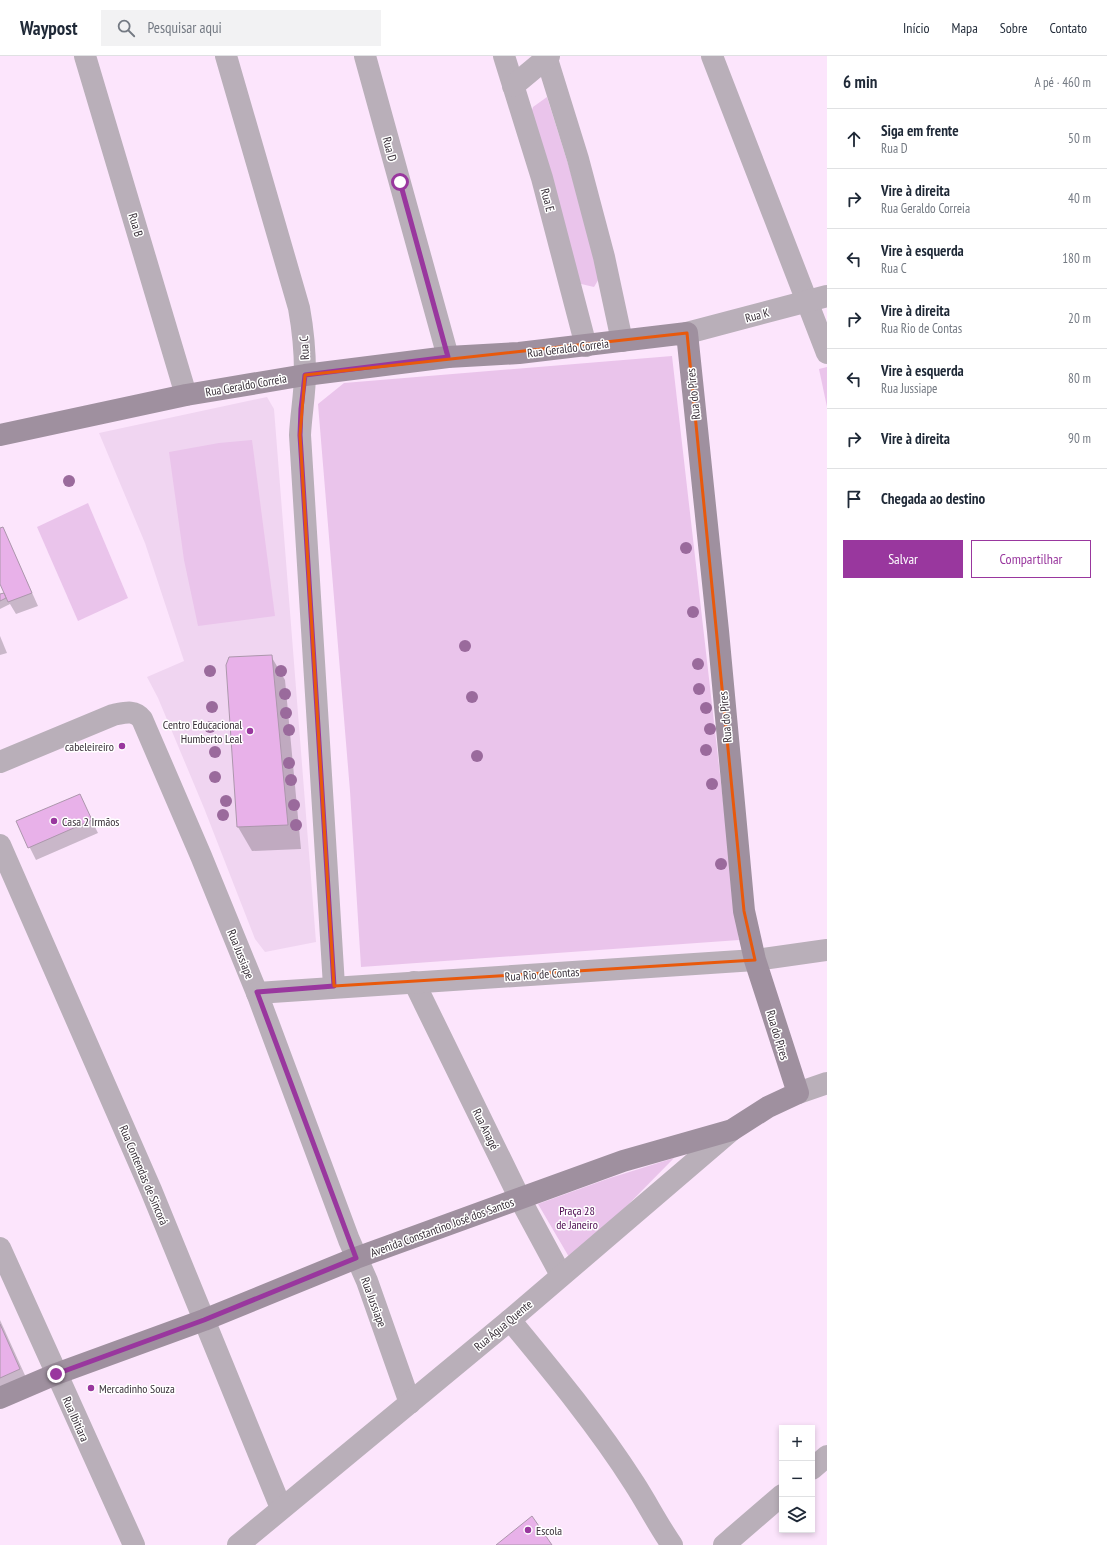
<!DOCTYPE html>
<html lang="pt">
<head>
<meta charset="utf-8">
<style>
  body { margin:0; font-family:"PT Sans Narrow",sans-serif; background:#f2f2f3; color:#1f2937 }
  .controls { position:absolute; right:12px; bottom:12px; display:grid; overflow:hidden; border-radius:0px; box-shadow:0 2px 6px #0003 }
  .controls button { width:36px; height:36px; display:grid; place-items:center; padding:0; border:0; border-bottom:1px solid #e0e1e3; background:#fff; color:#1f2937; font:20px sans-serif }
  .stop { position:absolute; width:12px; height:12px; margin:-9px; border:3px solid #99379e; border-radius:50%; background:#fff }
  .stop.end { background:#99379e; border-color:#fff; box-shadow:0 1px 4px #0008 }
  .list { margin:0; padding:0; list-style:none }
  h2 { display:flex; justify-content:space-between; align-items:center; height:52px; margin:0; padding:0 16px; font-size:17px }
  h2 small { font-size:13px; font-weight:400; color:#747a83 }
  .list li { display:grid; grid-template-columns:26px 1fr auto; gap:12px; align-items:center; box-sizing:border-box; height:60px; padding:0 16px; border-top:1px solid #e0e1e3 }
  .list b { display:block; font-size:15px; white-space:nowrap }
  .list p { margin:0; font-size:13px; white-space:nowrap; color:#747a83 }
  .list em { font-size:13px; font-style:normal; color:#747a83 }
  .actions { display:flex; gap:8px; padding:12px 16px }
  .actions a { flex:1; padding:9px 0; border:1px solid #99379e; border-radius:0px; text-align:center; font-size:14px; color:#99379e }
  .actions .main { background:#99379e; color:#fff }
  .icon { flex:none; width:22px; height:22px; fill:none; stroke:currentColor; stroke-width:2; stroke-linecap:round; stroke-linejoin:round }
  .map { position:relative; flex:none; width:827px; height:1489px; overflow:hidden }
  header { display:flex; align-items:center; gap:24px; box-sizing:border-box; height:56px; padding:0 20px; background:#fff; border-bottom:1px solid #e0e1e3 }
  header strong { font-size:19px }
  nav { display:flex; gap:22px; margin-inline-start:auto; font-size:14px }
  .search { width:280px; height:36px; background:#f2f2f3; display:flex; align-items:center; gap:10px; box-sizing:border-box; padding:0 14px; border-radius:0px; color:#747a83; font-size:15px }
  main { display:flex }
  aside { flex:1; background:#fff }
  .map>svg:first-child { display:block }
  .built { fill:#f0d5f1 }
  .green { fill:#eac4eb }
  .shadow { fill:#0003 }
  .building { fill:#e8b1e9; stroke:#ac97ac }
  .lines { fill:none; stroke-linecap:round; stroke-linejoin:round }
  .street { stroke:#b9afb9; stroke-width:22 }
  .secondary { stroke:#9f909f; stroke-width:22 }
  .tree { fill:#9a6a9c }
  .route { stroke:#99379e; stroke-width:5 }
  .marked { fill:none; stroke:#e8590c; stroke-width:3; stroke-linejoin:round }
  .poi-dot { fill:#99379e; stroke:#fff; stroke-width:1.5 }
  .labels { text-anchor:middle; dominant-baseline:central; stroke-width:3; stroke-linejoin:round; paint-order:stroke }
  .street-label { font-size:12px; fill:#382f38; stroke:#fff }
  .poi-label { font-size:12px; fill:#382f38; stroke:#fff; text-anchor:start }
  .park-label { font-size:12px; fill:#49064d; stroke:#fff }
</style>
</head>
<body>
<header>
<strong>Waypost</strong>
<div class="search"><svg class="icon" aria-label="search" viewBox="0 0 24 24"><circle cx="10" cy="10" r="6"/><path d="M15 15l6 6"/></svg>Pesquisar aqui</div>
<nav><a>Início</a><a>Mapa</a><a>Sobre</a><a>Contato</a></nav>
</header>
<main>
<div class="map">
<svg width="827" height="1489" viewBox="0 0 827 1489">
  <rect width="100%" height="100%" fill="#fce5fc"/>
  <polygon class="built" points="267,341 274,353 316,886 265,896 255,883 204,752 158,642 147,621 184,605 145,487 99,377"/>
  <g class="green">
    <polygon points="547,41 570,114 600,221 594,231 577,227 530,60 533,51"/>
    <polygon points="672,300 739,884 361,911 350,735 318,348 344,327"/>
    <polygon points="827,311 827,351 819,313"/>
    <polygon points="252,384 275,560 198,570 184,504 169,396 219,387"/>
    <polygon points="88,447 128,542 78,565 37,471"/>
    <polygon points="674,1102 612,1165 569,1201 538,1148 610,1122"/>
  </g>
  <g class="shadow">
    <polygon points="3,472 38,550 16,558 10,548 0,553 0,539 5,537 0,525 0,473"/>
    <polygon points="0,580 7,597 0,599"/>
    <polygon points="271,600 285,624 301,793 252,795 238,771 227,609"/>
    <polygon points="79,739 98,777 36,804 17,766"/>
    <polygon points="0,1264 33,1337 0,1352"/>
  </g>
  <g class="building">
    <polygon points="3,471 32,537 8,546 0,528 0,472"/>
    <polygon points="4,537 6,542 0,545 0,538"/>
    <polygon points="272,599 288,769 237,771 226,609 229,601"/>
    <polygon points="80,738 92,764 28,792 16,765"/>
    <polygon points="0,1268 20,1313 0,1322"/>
    <polygon points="532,1460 552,1489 496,1489"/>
  </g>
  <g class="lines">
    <g class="street">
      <polyline points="85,0 186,339"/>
      <path d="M226,0L299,252C303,274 305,295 305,317C305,338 301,358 300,379L334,930"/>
      <polyline points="365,0 448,301"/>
      <polyline points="504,0 542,122 586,290"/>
      <polyline points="546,0 578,103 604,201 622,285"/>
      <polyline points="712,0 827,297"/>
      <polyline points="513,30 549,0"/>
      <polyline points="687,277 827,240"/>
      <path d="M0,706L113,659C124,657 134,653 142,663L201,800L257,937L349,1184L367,1225L410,1347"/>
      <polyline points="0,789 151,1134 281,1452"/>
      <polyline points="414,926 520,1143 561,1219"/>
      <polyline points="257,937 755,904 827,894"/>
      <polyline points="798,1037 827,1027"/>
      <polyline points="0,1192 134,1489"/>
      <path d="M510,1264C553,1316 597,1369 634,1427C647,1447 658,1469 672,1489"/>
      <polyline points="812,1413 827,1400"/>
      <polyline points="238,1489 510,1264 732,1074"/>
      <polyline points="724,1489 782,1439"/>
    </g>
    <polyline class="secondary" points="0,379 186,339 305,319 448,301 519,297 687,277 718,575 744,855 755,904 798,1037 768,1051 732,1074 623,1105 356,1202 204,1264 56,1318 0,1342"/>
  </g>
  <g class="tree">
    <circle cx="69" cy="425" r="6"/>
    <circle cx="686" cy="492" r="6"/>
    <circle cx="693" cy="556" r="6"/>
    <circle cx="465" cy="590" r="6"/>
    <circle cx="698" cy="608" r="6"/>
    <circle cx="210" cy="615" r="6"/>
    <circle cx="281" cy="615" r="6"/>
    <circle cx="699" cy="633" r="6"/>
    <circle cx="285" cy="638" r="6"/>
    <circle cx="472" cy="641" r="6"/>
    <circle cx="212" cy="651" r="6"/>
    <circle cx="706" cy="652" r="6"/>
    <circle cx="286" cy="657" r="6"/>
    <circle cx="210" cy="671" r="6"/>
    <circle cx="710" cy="673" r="6"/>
    <circle cx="289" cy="674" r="6"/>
    <circle cx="706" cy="694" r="6"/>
    <circle cx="215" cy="696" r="6"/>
    <circle cx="477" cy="700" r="6"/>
    <circle cx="289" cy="707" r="6"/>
    <circle cx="215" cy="721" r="6"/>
    <circle cx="291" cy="724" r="6"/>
    <circle cx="712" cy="728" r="6"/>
    <circle cx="226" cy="745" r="6"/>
    <circle cx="294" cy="749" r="6"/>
    <circle cx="223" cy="759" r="6"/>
    <circle cx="296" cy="769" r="6"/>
    <circle cx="721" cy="808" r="6"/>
  </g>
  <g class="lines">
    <polyline class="route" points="56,1318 204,1264 356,1202 257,936 334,930 300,379 301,353 305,319 448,301 400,126"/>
  </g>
  <path class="marked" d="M687,277L744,855L755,904L334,930L300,379L305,319Z"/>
  <g class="poi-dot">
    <circle cx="250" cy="675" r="4"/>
    <circle cx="122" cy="690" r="4"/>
    <circle cx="54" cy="765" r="4"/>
    <circle cx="91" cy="1332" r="4"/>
    <circle cx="528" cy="1474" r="4"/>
  </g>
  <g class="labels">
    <g class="street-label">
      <text transform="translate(390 93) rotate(75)">Rua D</text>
      <text transform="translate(548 144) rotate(75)">Rua E</text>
      <text transform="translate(136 169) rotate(73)">Rua B</text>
      <text transform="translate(757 259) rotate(-15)">Rua K</text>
      <text transform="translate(304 292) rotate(-93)">Rua C</text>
      <text transform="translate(568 292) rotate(-7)">Rua Geraldo Correia</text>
      <text transform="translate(246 329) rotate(-10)">Rua Geraldo Correia</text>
      <text transform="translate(693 338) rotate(-96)">Rua do Pires</text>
      <text transform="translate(725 661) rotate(-95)">Rua do Pires</text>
      <text transform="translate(241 898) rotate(68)">Rua Jussiape</text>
      <text transform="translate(542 918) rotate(-4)">Rua Rio de Contas</text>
      <text transform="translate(778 979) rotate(73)">Rua do Pires</text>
      <text transform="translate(486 1073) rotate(64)">Rua Anagé</text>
      <text transform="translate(144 1119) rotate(67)">Rua Contendas de Sincorá</text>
      <text transform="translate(442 1171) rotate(-20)">Avenida Constantino José dos Santos</text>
      <text transform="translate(374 1246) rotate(70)">Rua Jussiape</text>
      <text transform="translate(503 1269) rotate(-40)">Rua Água Quente</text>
      <text transform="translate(76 1363) rotate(66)">Rua Ibitiara</text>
    </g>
    <g class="poi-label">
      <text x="242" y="668" text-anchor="end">Centro Educacional<tspan x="242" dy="14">Humberto Leal</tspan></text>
      <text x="114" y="690" text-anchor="end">cabeleireiro</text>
      <text x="62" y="765">Casa 2 Irmãos</text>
      <text x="99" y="1332">Mercadinho Souza</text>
      <text x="536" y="1474">Escola</text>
    </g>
    <g class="park-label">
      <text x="577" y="1154">Praça 28<tspan x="577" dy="14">de Janeiro</tspan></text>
    </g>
  </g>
</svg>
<div class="controls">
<button>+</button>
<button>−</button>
<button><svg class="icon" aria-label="layers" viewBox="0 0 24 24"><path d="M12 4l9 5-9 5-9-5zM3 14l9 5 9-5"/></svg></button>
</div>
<div class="stop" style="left:400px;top:126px"></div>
<div class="stop end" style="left:56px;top:1318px"></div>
</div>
<aside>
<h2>6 min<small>A pé · 460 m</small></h2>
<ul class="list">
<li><svg class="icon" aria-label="ahead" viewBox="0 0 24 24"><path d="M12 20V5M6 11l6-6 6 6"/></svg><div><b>Siga em frente</b><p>Rua D</p></div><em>50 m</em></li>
<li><svg class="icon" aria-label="right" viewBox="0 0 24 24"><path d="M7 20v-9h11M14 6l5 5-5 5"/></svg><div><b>Vire à direita</b><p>Rua Geraldo Correia</p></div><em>40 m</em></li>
<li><svg class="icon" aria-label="left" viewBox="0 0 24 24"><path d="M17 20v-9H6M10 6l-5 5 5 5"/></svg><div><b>Vire à esquerda</b><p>Rua C</p></div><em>180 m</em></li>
<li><svg class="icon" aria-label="right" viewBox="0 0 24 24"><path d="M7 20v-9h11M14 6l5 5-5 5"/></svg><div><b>Vire à direita</b><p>Rua Rio de Contas</p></div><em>20 m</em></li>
<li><svg class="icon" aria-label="left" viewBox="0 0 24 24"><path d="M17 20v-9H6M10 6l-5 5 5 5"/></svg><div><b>Vire à esquerda</b><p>Rua Jussiape</p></div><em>80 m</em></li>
<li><svg class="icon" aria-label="right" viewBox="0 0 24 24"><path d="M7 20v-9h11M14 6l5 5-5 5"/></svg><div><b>Vire à direita</b></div><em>90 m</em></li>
<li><svg class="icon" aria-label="arrive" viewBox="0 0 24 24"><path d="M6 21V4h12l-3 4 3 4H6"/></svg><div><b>Chegada ao destino</b></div></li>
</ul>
<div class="actions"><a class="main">Salvar</a><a>Compartilhar</a></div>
</aside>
</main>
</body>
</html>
